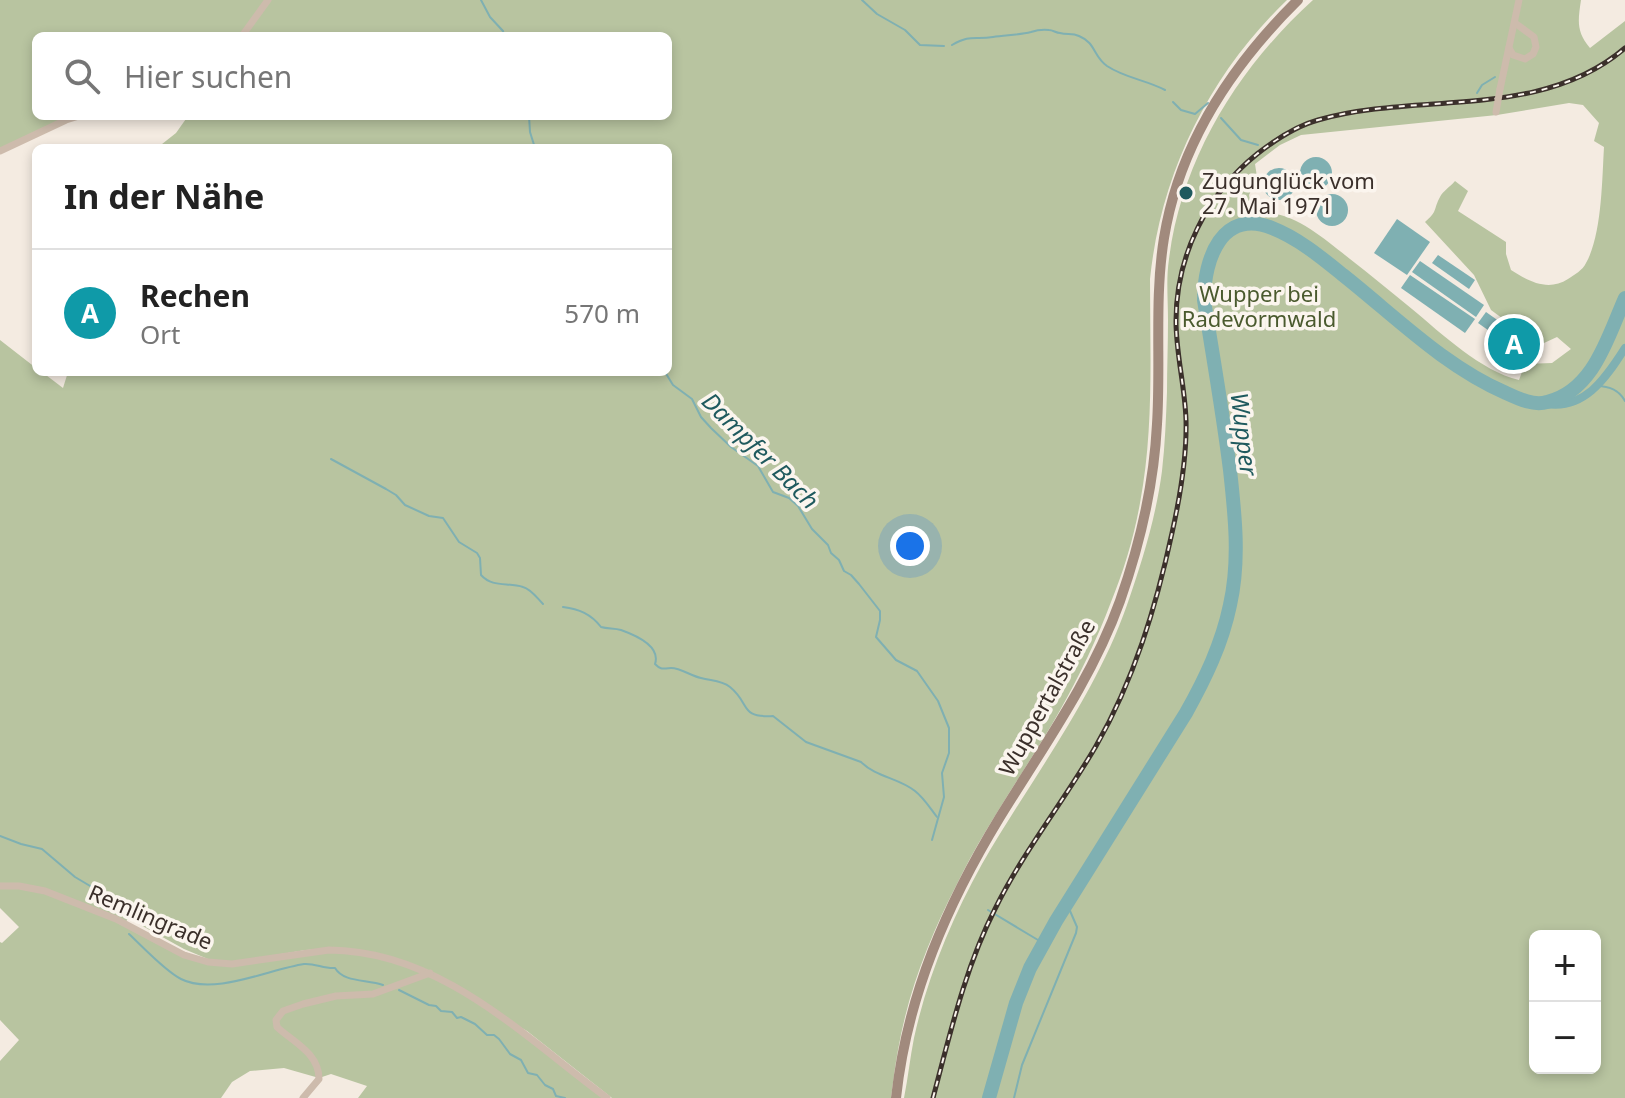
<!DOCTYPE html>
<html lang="de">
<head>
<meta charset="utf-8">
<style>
  body { margin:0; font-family:"Noto Sans",sans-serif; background:#f2f2f2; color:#222 }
  .controls { position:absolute; right:24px; bottom:24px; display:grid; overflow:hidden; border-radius:12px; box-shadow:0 4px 12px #0003 }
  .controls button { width:72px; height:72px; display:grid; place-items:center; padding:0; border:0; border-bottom:2px solid #e0e0e0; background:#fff; color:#222; font:40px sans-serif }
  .you { position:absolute; left:910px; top:546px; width:28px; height:28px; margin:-20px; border:6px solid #fff; border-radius:50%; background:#1a73e8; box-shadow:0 0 0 12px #1a73e833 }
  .badge { display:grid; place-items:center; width:52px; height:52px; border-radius:50%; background:#d93025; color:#fff; font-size:26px; font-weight:700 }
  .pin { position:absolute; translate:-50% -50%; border:4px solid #fff; box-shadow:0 2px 8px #0006 }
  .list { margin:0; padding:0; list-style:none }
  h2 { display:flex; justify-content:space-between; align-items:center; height:104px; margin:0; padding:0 32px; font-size:34px }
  h2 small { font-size:26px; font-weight:400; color:#767676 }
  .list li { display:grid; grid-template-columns:52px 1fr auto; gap:24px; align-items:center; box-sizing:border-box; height:128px; padding:0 32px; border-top:2px solid #e0e0e0 }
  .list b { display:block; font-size:30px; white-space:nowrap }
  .list p { margin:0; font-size:26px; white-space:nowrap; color:#767676 }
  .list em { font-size:26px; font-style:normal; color:#767676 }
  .icon { flex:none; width:44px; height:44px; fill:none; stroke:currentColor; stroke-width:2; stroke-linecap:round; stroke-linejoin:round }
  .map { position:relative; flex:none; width:1625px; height:1098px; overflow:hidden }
  .search { position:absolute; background:#fff; box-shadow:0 4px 12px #0003; left:32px; top:32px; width:640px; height:88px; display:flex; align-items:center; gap:20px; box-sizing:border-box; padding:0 28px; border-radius:12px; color:#767676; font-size:30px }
  .panel { position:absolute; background:#fff; box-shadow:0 4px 12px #0003; left:32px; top:144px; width:640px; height:232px; border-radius:12px }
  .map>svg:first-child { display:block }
  .green { fill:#b8c4a0; fill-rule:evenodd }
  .water { fill:#7fb0b2 }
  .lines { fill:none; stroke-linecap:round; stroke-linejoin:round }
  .stream { stroke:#7fb0b2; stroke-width:2 }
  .canal { stroke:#7fb0b2; stroke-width:8 }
  .river { stroke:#7fb0b2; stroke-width:14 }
  .minor { stroke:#cdbbac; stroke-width:7 }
  .secondary { stroke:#a18a7d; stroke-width:10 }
  .rail-casing { stroke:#3b302b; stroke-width:5 }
  .rail { stroke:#fbf5ee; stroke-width:2; stroke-dasharray:6; stroke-linecap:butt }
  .minor-bridge { stroke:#cdbbac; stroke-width:7 }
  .poi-dot { fill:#1f5a5e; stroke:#fbf5ee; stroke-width:3 }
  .labels { text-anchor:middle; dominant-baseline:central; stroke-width:7; stroke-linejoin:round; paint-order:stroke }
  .poi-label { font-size:22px; fill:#3b302b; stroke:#fbf5ee; text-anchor:start }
  .park-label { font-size:22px; fill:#4a5a2e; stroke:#fbf5ee }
  .street-label { font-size:22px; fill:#3b302b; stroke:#fbf5ee }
  .water-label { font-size:24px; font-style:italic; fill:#1f5a5e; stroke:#fbf5ee }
</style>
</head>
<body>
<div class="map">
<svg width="1625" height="1098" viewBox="0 0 1625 1098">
  <rect width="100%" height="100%" fill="#f4ebe1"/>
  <g class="green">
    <polygon points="0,0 266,0 240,36 36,36 36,116 74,116 0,149"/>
    <path d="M270,0H1287C1210,74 1161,172 1150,279C1150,353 1154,429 1140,503C1134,537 1124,570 1111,602C1097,639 1079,677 1059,712C1026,770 986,824 957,884C930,936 908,992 898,1050C895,1066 893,1082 891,1098H612L527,1031L501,1016L607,1098H358L367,1086L331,1074L319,1078L284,1068L250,1071L232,1082L221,1098H0V1061L19,1040L0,1020V942L2,943L19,927L0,908V340L36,368V372H42L63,388L68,372H668V148H157L176,133L188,116H668V36H243ZM128,918L184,949L215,962H233L306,950L344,948L219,964L165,945L126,922Z"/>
    <path d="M1313,0H1581C1578,21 1576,31 1590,48L1625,21V1098H904C908,1078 910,1058 914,1038C927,978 952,918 982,864C1031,779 1094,699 1127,605C1142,562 1156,517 1162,471C1165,445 1166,418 1167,392C1167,368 1168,344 1168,320C1168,299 1166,279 1169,259C1182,158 1238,68 1313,0ZM1569,103L1583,105L1599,123L1594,141L1604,147C1602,180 1602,235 1586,263C1583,270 1574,275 1568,279C1548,292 1528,281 1511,270L1506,254V242L1458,211L1468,191L1455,181C1450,187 1443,191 1440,197C1433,210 1438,211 1425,222L1474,275L1491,310L1533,341L1544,343L1557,337L1571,349L1552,363L1525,364L1519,380C1481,371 1442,334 1412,309C1391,292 1371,275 1350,259C1322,237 1289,207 1252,213L1249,195L1257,177L1255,164L1280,145L1301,135L1497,115ZM1535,936H1595V1068H1535Z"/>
  </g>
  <g class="water">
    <circle cx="1316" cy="173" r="16"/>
    <circle cx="1279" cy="184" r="16"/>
    <circle cx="1332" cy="210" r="16"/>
    <polygon points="1397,219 1430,242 1407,275 1374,253"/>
    <polygon points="1438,255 1475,280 1469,289 1432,263"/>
    <polygon points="1420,261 1484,305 1476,317 1412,272"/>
    <polygon points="1410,275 1475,319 1465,333 1401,288"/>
    <polygon points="1486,312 1510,329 1502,340 1478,323"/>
  </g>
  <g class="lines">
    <g class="stream">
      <polyline points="481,0 490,17 503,31 504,36"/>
      <polyline points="862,0 877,14 905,30 920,45 944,46"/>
      <path d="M952,45C971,34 974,40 993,37C1005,35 1019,35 1031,32C1037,30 1041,29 1049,30C1053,30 1056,33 1060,33C1067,35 1072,33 1079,36C1096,43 1093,56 1107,66C1125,78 1146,80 1165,90"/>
      <polyline points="1477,93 1482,85 1495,77"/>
      <polyline points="1173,102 1181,110 1195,114 1208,103"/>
      <polyline points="529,116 530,132 535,148"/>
      <polyline points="1221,118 1241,140 1258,145"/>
      <polyline points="1244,218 1245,223"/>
      <polyline points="665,372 673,385 692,399 701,417 711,428 731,447 758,466 773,492 789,498 798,506 812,529 828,545 831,553 839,560 844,571 851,575 859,584 880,611 880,620 876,637 896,660 917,671 938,701 949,728 949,753 942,773 944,797 932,840"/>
      <path d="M1597,386C1609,386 1619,390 1625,401"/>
      <path d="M331,459L386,489L396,495L405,505L429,516L443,518L459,542L477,553L480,558L481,575C493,588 507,582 523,587C531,589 537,598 543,604"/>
      <path d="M563,607C579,609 591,614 601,627C608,629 614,628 621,630C635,635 661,646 655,664C662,671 663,668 671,668C681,668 691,676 701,678C712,681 721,680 730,687C751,704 739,718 773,716L806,742L861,762C876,777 899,778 915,791C924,798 930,808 937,817"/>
      <polyline points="0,836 21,844 42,849 75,877 112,899"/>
      <polyline points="116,904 126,914"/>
      <polyline points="988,910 1043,943"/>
      <path d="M129,934C143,947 165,971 181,979C214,996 270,969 304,964C315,963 324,969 335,968C344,983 367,979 383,985"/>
      <polyline points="399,990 429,1005 436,1006 441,1011 452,1012 457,1018 461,1017 475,1024 487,1035 494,1035 499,1039 510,1054 521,1060 528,1073 537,1075 545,1085 553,1089 556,1096 565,1098"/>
      <polyline points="1014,1098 1022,1065 1076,933 1077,927 1067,904"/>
    </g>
    <path class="canal" d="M1542,403C1583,413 1606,378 1625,348"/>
    <path class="river" d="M989,1098L1016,1003L1030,968L1056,921L1186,713C1205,679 1222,644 1230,605C1240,561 1235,515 1230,470C1223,413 1213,357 1204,300C1204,259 1222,208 1272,228C1298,238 1322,258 1343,275C1396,317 1444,366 1506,393C1519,399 1534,406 1547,402C1594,391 1608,336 1625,298"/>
    <g class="minor">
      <polyline points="242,36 268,0"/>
      <polyline points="1509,48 1513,55 1525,59 1533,54 1536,47 1534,37 1515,23"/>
      <polyline points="1500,89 1519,0"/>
      <polyline points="0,151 66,120 79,116"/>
      <path d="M0,886H19L45,891L116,919L184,955L208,962L232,964L329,950C441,951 523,1036 607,1098"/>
      <path d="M303,1098L319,1079C319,1053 293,1042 277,1027L276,1020L283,1011L303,1004L336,996L373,994L430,973"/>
    </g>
    <path class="secondary" d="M896,1098C907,996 947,904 1000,817C1043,747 1092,679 1120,601C1140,544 1154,485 1157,424C1161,362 1154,300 1164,238C1179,145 1232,65 1298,0"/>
    <g class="rail-casing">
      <path id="rail" d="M933,1098C950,1034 965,968 995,909C1023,852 1064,801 1096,746C1134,680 1156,607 1172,533C1180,497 1187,457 1186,420C1185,387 1176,354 1176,321C1176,256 1206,195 1257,154C1275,140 1296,126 1318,120C1419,91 1540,121 1625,48"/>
    </g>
    <use href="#rail" class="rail"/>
    <polyline class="minor-bridge" points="1496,112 1500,89"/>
  </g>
  <circle class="poi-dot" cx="1186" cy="193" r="8"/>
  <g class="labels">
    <g class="poi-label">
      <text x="1202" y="180">Zugunglück vom<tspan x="1202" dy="25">27. Mai 1971</tspan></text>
    </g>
    <g class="park-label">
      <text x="1259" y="293">Wupper bei<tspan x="1259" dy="25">Radevormwald</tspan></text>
    </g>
    <g class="street-label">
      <text transform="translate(1046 697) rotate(-61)">Wuppertalstraße</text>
      <text transform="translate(151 916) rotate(23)">Remlingrade</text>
    </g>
    <g class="water-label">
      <text transform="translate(1245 434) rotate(83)">Wupper</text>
      <text transform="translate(761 450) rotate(45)">Dampfer Bach</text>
    </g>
  </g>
</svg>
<div class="controls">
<button>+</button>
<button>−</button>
</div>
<div class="you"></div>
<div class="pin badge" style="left:1514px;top:344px;background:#0f9aa8">A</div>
<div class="search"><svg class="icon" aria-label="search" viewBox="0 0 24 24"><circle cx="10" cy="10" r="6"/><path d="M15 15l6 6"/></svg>Hier suchen</div>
<section class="panel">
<h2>In der Nähe<small></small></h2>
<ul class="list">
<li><span class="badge" style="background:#0f9aa8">A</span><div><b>Rechen</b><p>Ort</p></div><em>570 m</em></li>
</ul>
</section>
</div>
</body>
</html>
